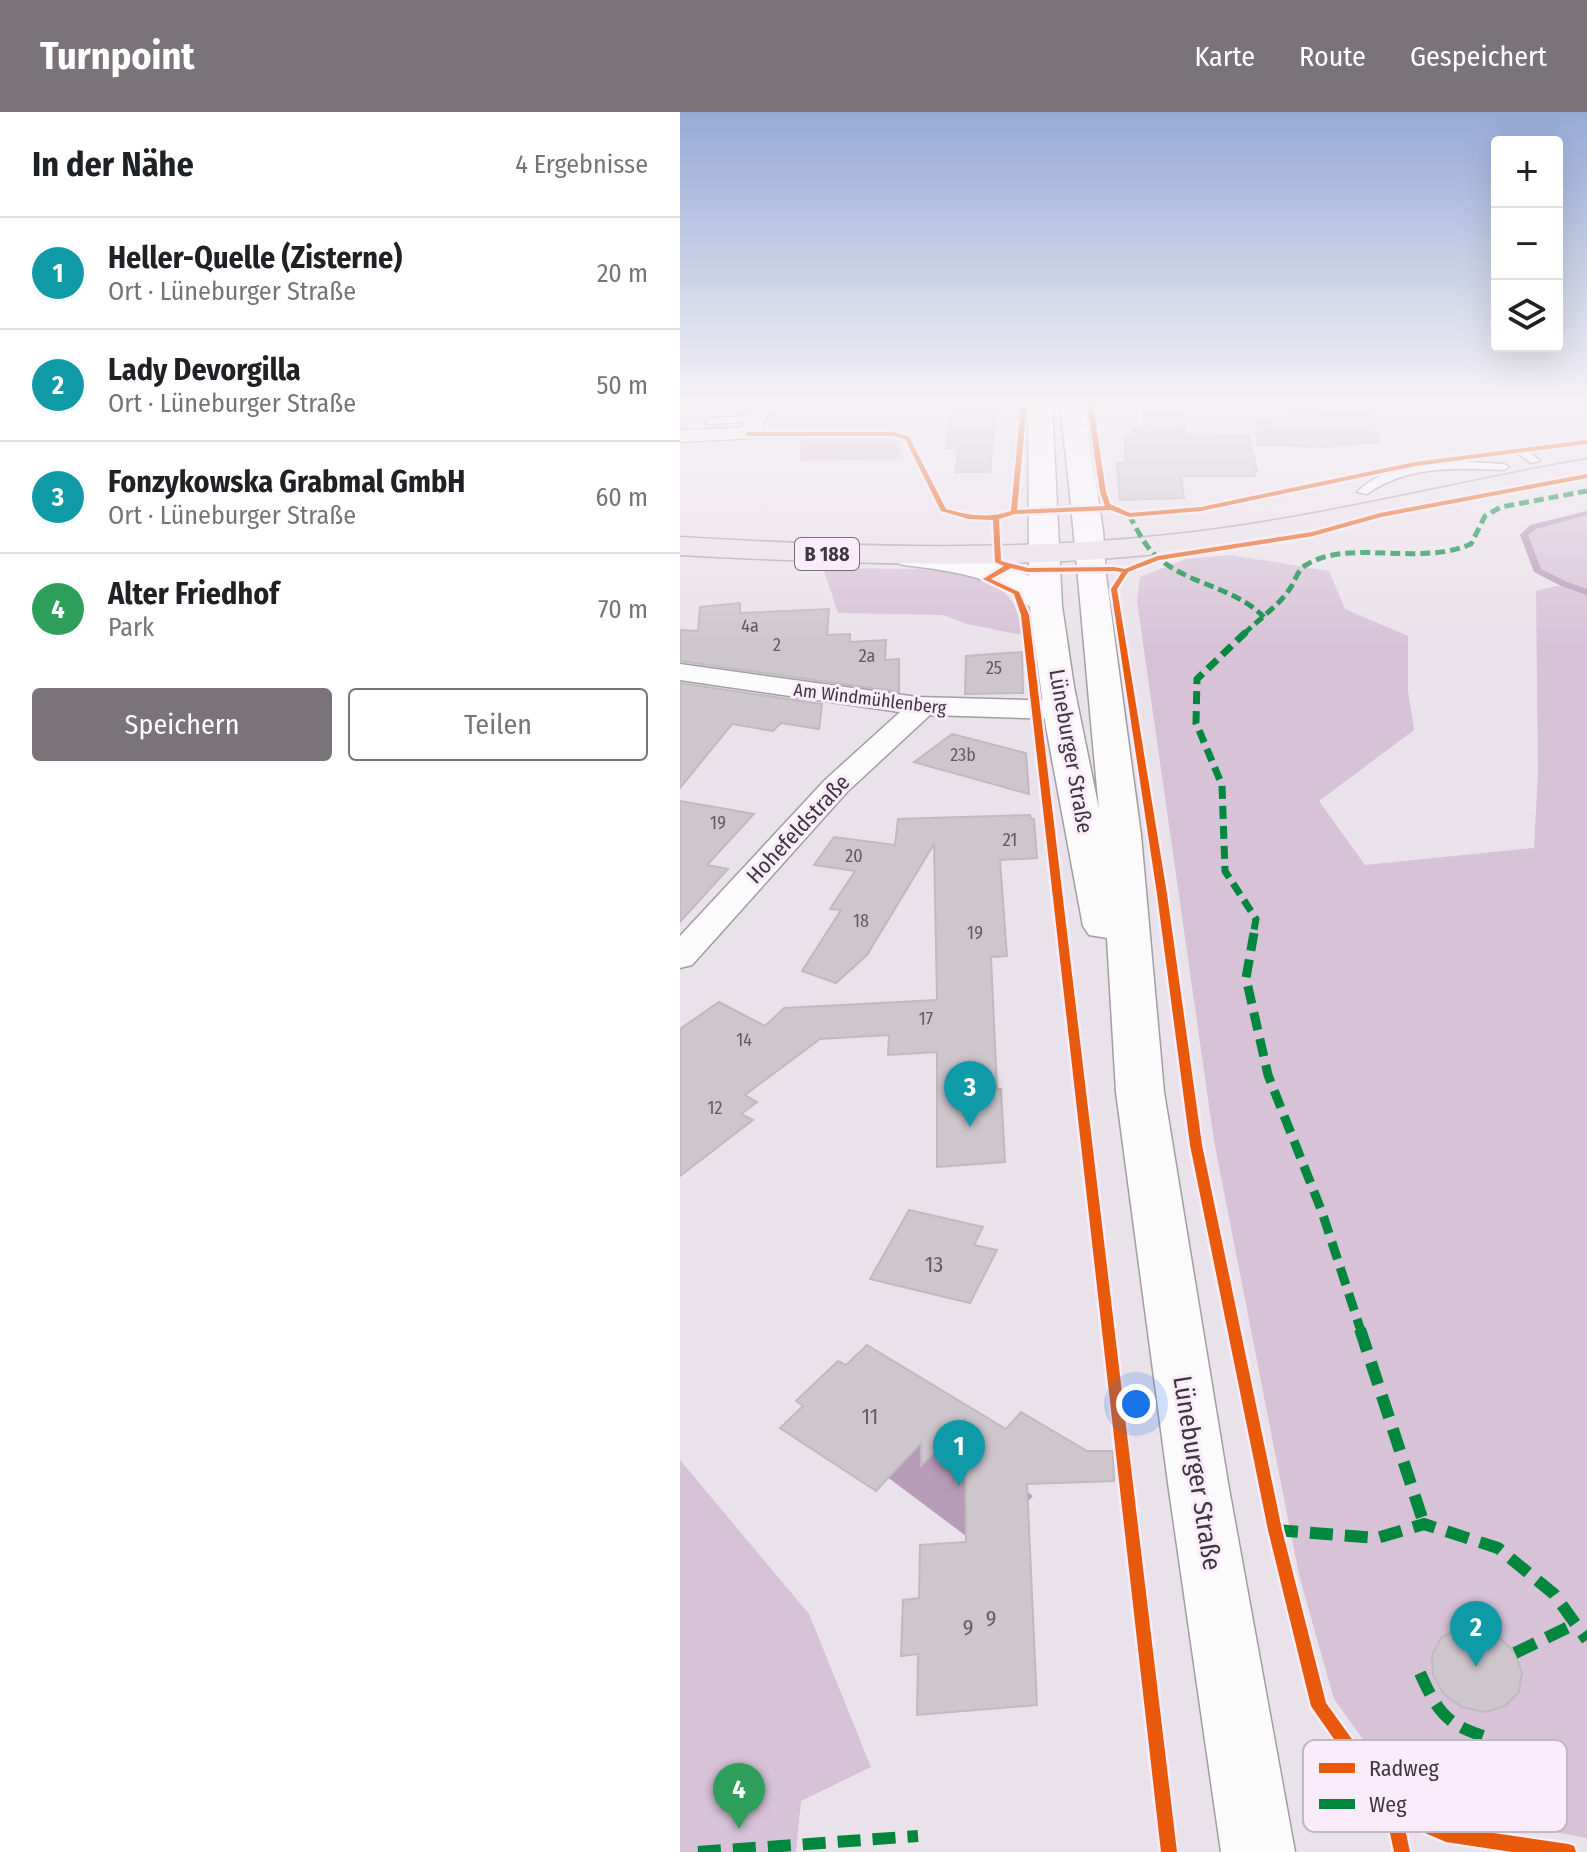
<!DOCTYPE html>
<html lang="de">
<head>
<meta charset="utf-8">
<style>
  body { margin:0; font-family:"Fira Sans Condensed",sans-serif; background:#f6f6f6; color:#202124 }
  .controls { position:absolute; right:24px; top:24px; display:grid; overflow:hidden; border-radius:8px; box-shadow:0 8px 32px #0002 }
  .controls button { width:72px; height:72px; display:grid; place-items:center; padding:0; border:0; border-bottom:2px solid #e0e0e0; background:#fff; color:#202124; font:40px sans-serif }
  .you { position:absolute; left:456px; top:1292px; width:28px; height:28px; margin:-20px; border:6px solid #fff; border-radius:50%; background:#1a73e8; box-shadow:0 0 0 12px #1a73e833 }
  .badge { display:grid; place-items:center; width:52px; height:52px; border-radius:50%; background:#7a747a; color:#fff; font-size:26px; font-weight:700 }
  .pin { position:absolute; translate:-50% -66px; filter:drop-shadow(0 2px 4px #0008) }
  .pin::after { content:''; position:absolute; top:42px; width:28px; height:24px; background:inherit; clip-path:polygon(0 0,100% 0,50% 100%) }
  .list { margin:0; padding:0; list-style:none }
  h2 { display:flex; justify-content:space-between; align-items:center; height:104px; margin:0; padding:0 32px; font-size:34px }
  h2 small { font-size:26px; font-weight:400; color:#757577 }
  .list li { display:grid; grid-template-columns:52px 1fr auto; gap:24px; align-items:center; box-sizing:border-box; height:112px; padding:0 32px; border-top:2px solid #e0e0e0 }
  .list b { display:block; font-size:30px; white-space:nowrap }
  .list p { margin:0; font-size:26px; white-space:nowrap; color:#757577 }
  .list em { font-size:26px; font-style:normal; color:#757577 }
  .actions { display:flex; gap:16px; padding:24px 32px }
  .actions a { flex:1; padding:18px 0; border:2px solid #7a747a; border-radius:8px; text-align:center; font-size:28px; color:#7a747a }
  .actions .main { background:#7a747a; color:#fff }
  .icon { flex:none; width:44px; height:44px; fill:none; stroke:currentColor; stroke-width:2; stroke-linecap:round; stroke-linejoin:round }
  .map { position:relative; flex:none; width:907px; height:1740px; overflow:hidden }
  header { display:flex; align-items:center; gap:48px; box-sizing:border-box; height:112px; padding:0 40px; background:#7a747a; color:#fff }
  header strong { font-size:38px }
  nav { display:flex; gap:44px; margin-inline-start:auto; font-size:28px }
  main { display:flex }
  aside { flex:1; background:#fff }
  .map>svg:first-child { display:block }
  .green { fill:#d7c2d7 }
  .water { fill:#b89bb8 }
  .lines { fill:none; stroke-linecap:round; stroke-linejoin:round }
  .stream { fill:#b89bb8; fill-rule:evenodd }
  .building { fill:#cdc6cd; stroke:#c0bac0; stroke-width:2 }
  .service-casing { stroke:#a29da2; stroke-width:3 }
  .minor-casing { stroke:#a29da2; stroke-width:3 }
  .tertiary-casing { stroke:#a29da2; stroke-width:3 }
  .primary-casing { stroke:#af9faf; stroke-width:3 }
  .service { fill:#fcfbfc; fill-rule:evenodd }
  .minor { fill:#fcfbfc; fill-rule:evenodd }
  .tertiary { fill:#fcfbfc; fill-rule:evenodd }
  .primary { fill:#e9e1e9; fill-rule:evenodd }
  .quiet-far3 { stroke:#00873e; stroke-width:5; stroke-dasharray:10 5; stroke-linecap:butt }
  .quiet-far2 { stroke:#00873e; stroke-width:7; stroke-dasharray:13 7; stroke-linecap:butt }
  .quiet-far1 { stroke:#00873e; stroke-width:9; stroke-dasharray:18 9; stroke-linecap:butt }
  .quiet { stroke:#00873e; stroke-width:12; stroke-dasharray:23 12; stroke-linecap:butt }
  .cycleway-casing { stroke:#faecfa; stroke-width:5 }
  .cycleway { fill:#e8590c; fill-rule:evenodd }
  .labels { text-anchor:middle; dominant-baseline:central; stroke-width:6; stroke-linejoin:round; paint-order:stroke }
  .number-label { font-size:18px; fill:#615c61 }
  .far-street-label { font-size:18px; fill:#3d383d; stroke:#faecfa }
  .shield { fill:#faecfa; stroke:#766e76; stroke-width:2 }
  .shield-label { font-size:20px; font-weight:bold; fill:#3d383d }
  .street-label { font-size:22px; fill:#3d383d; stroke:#faecfa }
  .near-number-label { font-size:22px; fill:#615c61 }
  .near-street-label { font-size:26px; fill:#3d383d; stroke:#faecfa }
  .key { fill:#faecfa; stroke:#c1b6c1; stroke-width:2 }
  .key-label { font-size:22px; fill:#3d383d }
</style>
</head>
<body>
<header>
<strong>Turnpoint</strong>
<nav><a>Karte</a><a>Route</a><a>Gespeichert</a></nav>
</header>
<main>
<aside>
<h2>In der Nähe<small>4 Ergebnisse</small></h2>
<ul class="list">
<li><span class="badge" style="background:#0f9aa8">1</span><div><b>Heller-Quelle (Zisterne)</b><p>Ort · Lüneburger Straße</p></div><em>20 m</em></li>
<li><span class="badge" style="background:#0f9aa8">2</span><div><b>Lady Devorgilla</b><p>Ort · Lüneburger Straße</p></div><em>50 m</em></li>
<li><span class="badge" style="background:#0f9aa8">3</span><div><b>Fonzykowska Grabmal GmbH</b><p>Ort · Lüneburger Straße</p></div><em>60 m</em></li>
<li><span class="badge" style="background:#2e9e5b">4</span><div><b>Alter Friedhof</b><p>Park</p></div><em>70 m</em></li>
</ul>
<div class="actions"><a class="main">Speichern</a><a>Teilen</a></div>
</aside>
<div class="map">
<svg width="907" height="1740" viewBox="0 0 907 1740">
  <rect width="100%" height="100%" fill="#eae2ea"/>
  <g class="green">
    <polygon points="195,323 216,328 223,347 119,349 121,325"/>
    <polygon points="907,401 907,1726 779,1703 730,1680 692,1640 654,1587 619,1463 534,1029 457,489 460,465 506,447 551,443 649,459 665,497 728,524 728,579 734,618 639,689 685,753 854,736 858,660 856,479 876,474 891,475 857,458 844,423 853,415"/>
    <path d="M143,456L239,457L303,465L299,468C329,476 339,493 342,523L287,512L263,503L158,501Z"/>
    <polygon points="0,1348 129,1502 191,1655 121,1689 116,1740 0,1740"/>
  </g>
  <polygon class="water" points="257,1316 353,1384 302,1436 206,1364"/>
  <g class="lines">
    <polygon class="stream" points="907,399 907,403 856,417 848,423 861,457 887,470 907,477 907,483 881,474 854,460 840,423 850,413"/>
  </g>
  <g class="building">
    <polygon points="461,292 501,292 505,322 568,323 577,359 574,359 575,364 501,364 504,386 440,388 437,351 446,351 445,324 453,324 452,316 465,316"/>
    <polygon points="690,299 700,330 651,333 652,335 577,333 576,310 598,308 598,305"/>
    <polygon points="315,302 310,360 276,360 278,336 266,336 272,303"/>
    <polygon points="60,491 60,501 149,497 147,523 170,522 170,530 206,528 205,548 219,547 219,580 0,549 0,518 18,519 20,495"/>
    <polygon points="342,540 343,581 285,582 286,544"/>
    <polygon points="0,571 142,592 139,617 101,611 93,619 52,612 0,676"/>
    <polygon points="272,622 346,641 349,682 234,650"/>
    <polygon points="0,689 74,702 27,753 48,757 0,810"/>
    <polygon points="350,703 351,707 354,707 357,746 320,748 327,844 311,845 317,977 321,977 325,1050 257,1055 257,940 208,943 209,923 140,927 65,983 77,990 61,1002 73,1008 0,1064 0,917 39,890 85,914 104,896 257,888 254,732 187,843 156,871 122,859 161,798 150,797 175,759 134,753 154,725 215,733 218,707"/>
    <polygon points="229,1098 303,1115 294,1133 317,1138 290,1191 190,1167"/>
    <polygon points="187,1233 326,1317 341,1300 407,1339 433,1339 434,1369 347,1372 357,1593 237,1603 238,1542 221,1544 223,1488 239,1486 240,1433 286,1430 285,1308 241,1354 241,1331 196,1379 100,1316 123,1294 116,1289 158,1249 166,1253"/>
    <polygon points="799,1516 819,1525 835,1541 842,1561 839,1580 825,1594 805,1600 782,1595 764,1582 753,1563 752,1543 761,1526 778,1517"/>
  </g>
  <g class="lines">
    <g class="service-casing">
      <g id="service">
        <polygon points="77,304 82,307 81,309 30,312 25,309 30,306"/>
        <polygon points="839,338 847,338 860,349 851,351 839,342"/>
        <path d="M788,350L824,352L829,355L824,358C775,356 728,353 687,382L677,380C706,352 750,350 788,350Z"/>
      </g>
    </g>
    <g class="minor-casing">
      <g id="minor">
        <polygon points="74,292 94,292 75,326 0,330 0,318 61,316"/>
        <polygon points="0,552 237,585 381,589 391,592 395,598 391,604 381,607 250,603 167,680 12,853 0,856 0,824 145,668 220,600 0,568"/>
      </g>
    </g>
    <g class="tertiary-casing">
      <path id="tertiary" d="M348,292H372L382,494L394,575L419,697C406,562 396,427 380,292H404L423,419L426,463L461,723L484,980L548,1371L615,1740H541L488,1371L436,980L427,826L409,823L403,814L366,615L350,495C314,463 270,459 224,453L214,450L209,444L214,438C248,429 318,448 349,464Z"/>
    </g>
    <g class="primary-casing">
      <path id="primary" d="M907,347V363C776,387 646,421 514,438C344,459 171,452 0,443V425C171,435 344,441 514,420C646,404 776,370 907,347Z"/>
    </g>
    <use href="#service" class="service"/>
    <use href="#minor" class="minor"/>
    <use href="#tertiary" class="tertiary"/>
    <use href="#primary" class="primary"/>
    <g class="quiet-far3">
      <path d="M449,403C457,417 464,433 476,444C508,473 553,474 584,505"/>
      <path d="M564,522C578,508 598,494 609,478C615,470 617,458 626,453C669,426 738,455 791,432L805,404L821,395L907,379"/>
    </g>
    <polyline class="quiet-far2" points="566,520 517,567 516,611 542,673 545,759 576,807 573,823"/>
    <polyline class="quiet-far1" points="574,821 566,866 588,963 642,1100 681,1219"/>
    <g class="quiet">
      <polyline points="680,1217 744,1412"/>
      <polyline points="595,1418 697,1426 744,1412 818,1436 874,1482 907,1528"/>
      <polyline points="835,1541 897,1511"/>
      <path d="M740,1561C759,1603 767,1613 812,1627"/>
      <polyline points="18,1740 238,1724"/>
    </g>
    <g class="cycleway-casing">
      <path id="cycleway" d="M341,292H347L337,398L425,394L420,380L407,292H413L426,380L430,392L450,401L521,395L735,350L907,328V332L735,354L521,399L449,405L431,398L335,402L319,407L321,449L348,456L434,455L445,457L477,444L632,420L700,401L907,362V366L701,405L633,424L479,448L448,460L437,477L487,782L522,1033L602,1418L646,1591L719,1693L766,1714L888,1732L894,1734L896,1740H832L766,1730L724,1712L730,1740H714L706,1702L631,1594L588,1418L510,1033L477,782L431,477L442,460L434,459L348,460L331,456L311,467L339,480L349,503L497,1740H481L341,503L334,482L303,467L324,454L315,450L313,408L289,407L261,399L225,327L214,324H68L65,322L68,320H214L229,325L266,397C288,403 308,407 331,399Z"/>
    </g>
    <use href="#cycleway" class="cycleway"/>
  </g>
  <linearGradient id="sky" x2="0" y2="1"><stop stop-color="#95aad5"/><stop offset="0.54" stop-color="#f6f2f6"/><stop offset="1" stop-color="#f6f2f6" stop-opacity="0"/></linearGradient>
  <rect width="907" height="536" fill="url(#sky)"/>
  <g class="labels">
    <g class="number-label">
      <text x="70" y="514">4a</text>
      <text x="97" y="533">2</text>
      <text x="187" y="544">2a</text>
      <text x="314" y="556">25</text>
      <text x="283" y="643">23b</text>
      <text x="38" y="711">19</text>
      <text x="330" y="728">21</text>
      <text x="174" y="744">20</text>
      <text x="181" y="809">18</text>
      <text x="295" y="821">19</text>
      <text x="246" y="907">17</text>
      <text x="64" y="928">14</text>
      <text x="35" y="996">12</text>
    </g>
    <g class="far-street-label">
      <text transform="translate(190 587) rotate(7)">Am Windmühlenberg</text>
    </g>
    <rect class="shield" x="115" y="426" width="64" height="32" rx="6"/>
    <g class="shield-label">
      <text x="147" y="442">B 188</text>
    </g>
    <g class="street-label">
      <text transform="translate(391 639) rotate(80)">Lüneburger Straße</text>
      <text transform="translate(118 717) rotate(-47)">Hohefeldstraße</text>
    </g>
    <g class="near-number-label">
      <text x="254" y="1152">13</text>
      <text x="190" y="1304">11</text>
      <text x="311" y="1506">9</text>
      <text x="288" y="1515">9</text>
    </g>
    <g class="near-street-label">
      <text transform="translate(517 1361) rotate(81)">Lüneburger Straße</text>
    </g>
  </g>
  <rect x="623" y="1628" width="264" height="92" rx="12" class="key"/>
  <rect x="639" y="1651" width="36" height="10" fill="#e8590c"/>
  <rect x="639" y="1687" width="36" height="10" fill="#00873e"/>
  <g class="key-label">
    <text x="689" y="1664">Radweg</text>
    <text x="689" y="1700">Weg</text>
  </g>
</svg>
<div class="controls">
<button>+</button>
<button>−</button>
<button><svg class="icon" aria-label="layers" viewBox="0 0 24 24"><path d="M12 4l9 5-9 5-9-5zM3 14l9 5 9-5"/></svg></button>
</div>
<div class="you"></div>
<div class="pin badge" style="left:279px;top:1374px;background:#0f9aa8">1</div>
<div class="pin badge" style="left:796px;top:1555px;background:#0f9aa8">2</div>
<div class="pin badge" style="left:290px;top:1015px;background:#0f9aa8">3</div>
<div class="pin badge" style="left:59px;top:1717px;background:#2e9e5b">4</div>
</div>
</main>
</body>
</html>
